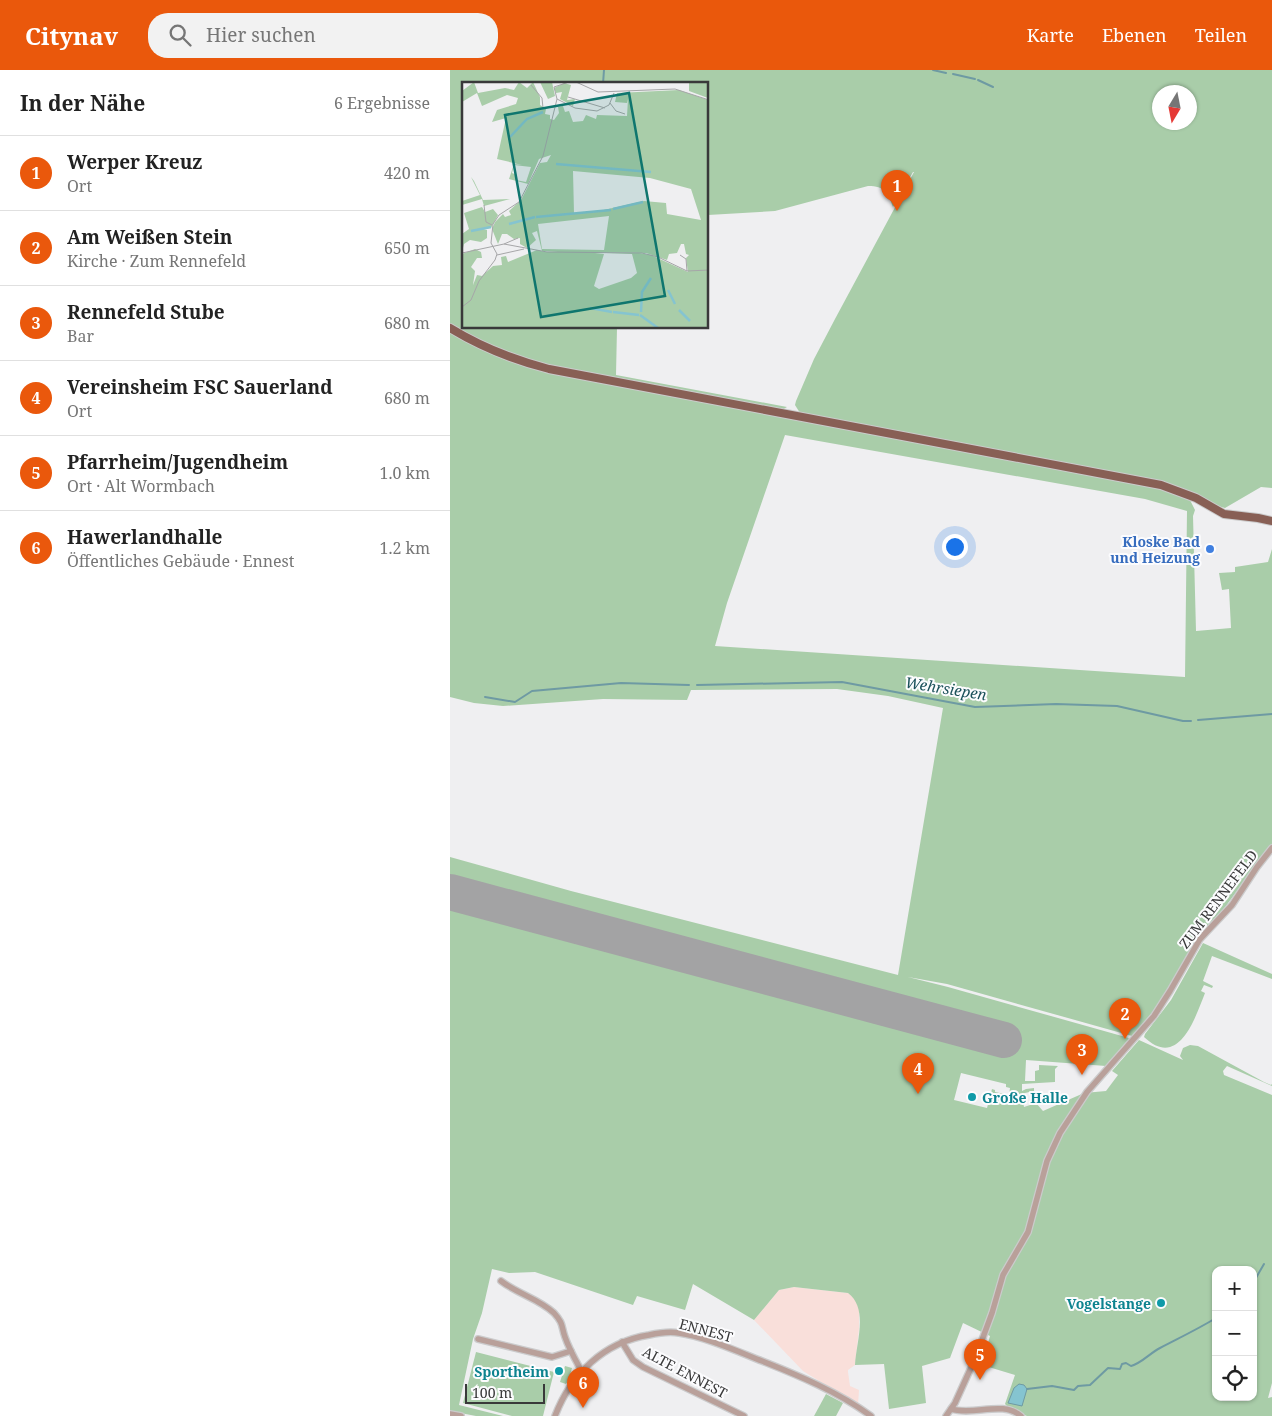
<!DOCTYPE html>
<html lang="de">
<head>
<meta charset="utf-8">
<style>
  body { margin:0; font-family:"Noto Serif",serif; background:#f2f2f2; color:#222 }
  .controls { position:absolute; right:15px; bottom:15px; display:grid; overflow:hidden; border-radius:10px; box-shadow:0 1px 4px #0004 }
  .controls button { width:45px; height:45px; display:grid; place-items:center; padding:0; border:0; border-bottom:1px solid #e0e0e0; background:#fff; color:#222; font:25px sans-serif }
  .compass { position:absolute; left:702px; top:15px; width:45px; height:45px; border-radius:50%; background:#fff; box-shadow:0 1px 4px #0004; rotate:190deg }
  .scale { position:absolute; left:15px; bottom:12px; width:80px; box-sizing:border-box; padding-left:5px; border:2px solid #39393a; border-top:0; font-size:14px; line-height:18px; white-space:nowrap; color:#39393a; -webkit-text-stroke:4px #fcfcfe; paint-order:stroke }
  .you { position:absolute; left:504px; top:476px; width:18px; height:18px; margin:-12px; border:4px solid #fff; border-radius:50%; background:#1a73e8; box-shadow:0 0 0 8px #1a73e833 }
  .badge { display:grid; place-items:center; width:32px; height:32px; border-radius:50%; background:#ea580c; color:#fff; font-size:16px; font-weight:700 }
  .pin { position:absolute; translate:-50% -41px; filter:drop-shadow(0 1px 2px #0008) }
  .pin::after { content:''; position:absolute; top:26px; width:18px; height:15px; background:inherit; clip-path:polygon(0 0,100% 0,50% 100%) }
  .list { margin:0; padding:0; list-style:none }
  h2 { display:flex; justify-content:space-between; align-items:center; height:65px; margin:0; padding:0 20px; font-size:21px }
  h2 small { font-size:16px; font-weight:400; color:#767676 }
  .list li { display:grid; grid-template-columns:32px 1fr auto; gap:15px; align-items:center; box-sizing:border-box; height:75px; padding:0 20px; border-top:1px solid #e0e0e0 }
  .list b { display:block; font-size:19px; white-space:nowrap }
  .list p { margin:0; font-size:16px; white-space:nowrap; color:#767676 }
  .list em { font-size:16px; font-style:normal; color:#767676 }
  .icon { flex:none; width:28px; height:28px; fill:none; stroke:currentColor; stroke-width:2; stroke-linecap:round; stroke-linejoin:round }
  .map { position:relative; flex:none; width:822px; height:1346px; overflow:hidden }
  header { display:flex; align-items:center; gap:30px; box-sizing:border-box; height:70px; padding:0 25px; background:#ea580c; color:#fff }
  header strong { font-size:24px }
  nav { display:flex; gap:28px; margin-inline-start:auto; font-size:18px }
  .search { width:350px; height:45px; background:#f2f2f2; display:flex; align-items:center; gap:12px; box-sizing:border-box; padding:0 18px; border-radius:20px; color:#767676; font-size:19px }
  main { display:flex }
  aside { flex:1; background:#fff }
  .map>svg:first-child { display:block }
  .commercial { fill:#f9dfda }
  .green { fill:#a9cda9; fill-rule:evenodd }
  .water { fill:#85c4d0; stroke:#6e9aa3 }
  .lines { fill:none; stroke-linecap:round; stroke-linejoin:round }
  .stream { stroke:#6e9aa3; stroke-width:2 }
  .runway { stroke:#a3a3a4; stroke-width:36 }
  .minor-casing { stroke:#cbcbcc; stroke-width:8 }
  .major-casing { stroke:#cbcbcc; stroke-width:10 }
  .minor { stroke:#b9a09a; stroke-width:5.5 }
  .major { stroke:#885f55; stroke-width:8 }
  .shop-dot { fill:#3f7fe0; stroke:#fcfcfe; stroke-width:2 }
  .culture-dot { fill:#0f9aa8; stroke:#fcfcfe; stroke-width:2 }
  .labels { text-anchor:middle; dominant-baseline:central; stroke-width:4; stroke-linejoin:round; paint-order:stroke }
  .shop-label { font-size:14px; font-weight:bold; fill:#366cbe; stroke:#fcfcfe; text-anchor:end }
  .street-label { font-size:14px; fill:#39393a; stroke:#fcfcfe }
  .culture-label { font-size:14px; font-weight:bold; fill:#0d838f; stroke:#fcfcfe; text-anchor:end }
  .water-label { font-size:15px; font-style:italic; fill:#1c525b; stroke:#fcfcfe }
  .inset-river { fill:none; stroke:#85c4d0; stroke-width:2.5 }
  .inset-road { fill:none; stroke:#a6a6a8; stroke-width:1 }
  .view { fill:#0f766e; fill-opacity:0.15; stroke:#0f766e; stroke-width:2.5 }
  .inset-edge { fill:none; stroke:#39393a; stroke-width:2.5 }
</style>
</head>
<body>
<header>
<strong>Citynav</strong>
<div class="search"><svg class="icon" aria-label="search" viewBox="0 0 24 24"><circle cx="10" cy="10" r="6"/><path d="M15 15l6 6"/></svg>Hier suchen</div>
<nav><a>Karte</a><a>Ebenen</a><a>Teilen</a></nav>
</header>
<main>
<aside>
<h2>In der Nähe<small>6 Ergebnisse</small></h2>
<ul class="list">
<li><span class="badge">1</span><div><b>Werper Kreuz</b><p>Ort</p></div><em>420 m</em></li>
<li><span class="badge">2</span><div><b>Am Weißen Stein</b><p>Kirche · Zum Rennefeld</p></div><em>650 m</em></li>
<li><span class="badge">3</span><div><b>Rennefeld Stube</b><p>Bar</p></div><em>680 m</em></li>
<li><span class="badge">4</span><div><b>Vereinsheim FSC Sauerland</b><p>Ort</p></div><em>680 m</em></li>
<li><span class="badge">5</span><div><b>Pfarrheim/Jugendheim</b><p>Ort · Alt Wormbach</p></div><em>1.0 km</em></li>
<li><span class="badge">6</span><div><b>Hawerlandhalle</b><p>Öffentliches Gebäude · Ennest</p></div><em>1.2 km</em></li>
</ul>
</aside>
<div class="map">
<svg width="822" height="1346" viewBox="0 0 822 1346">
  <rect width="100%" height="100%" fill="#efeff1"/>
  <polygon class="commercial" points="344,1217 398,1223 405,1228 409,1238 409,1259 405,1295 398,1300 398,1302 400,1316 409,1320 408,1335 353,1301 304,1250 329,1220"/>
  <g class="green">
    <path d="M0,0H822V418L811,417L775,438L764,435L721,415L350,343L345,335L346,331L364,289L385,249L464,102H463L443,137C438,123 435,116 418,116L325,141L258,145V14H14V258H167L166,305L337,337L330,341L89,294L41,276L0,254ZM710,22H740V52H710Z"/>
    <path d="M0,261L26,276L53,289L98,302L706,417L740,430L745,440L743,446L746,561L781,558L779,519L772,520L769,503L785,502V497L818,492L822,479V775L808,792L773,840L753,860L711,932L682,966L497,914L458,907L498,917L679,968L678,970L656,996L576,990L575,1011H585V1001L589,1000V995L608,996L605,999V1012L572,1014V1021L576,1019L584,1018V1021L575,1023L572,1027L574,1037L586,1033L593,1041L634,1023L656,1021L668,1005L662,1001L689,970L733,990L730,986L733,978L740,975L748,976L814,1012L821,1015L822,1014V1016L777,996L773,1001L774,1005L822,1025V1313L818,1328L822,1327V1346H577L562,1341L555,1334L565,1305L532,1295L540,1266L513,1253L500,1288L472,1296L476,1333L439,1339L434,1294L405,1295C406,1272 419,1239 398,1223L344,1217L329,1220L304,1250L243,1214L235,1240L187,1226L183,1235L85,1202L59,1203L42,1199L32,1243L23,1269L9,1335L53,1346H26L0,1341V787L121,821L448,905L493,638L438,626L387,619L241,620L237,630L153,629L53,636L24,633L0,627ZM335,365L695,429L737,441L735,607L265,576L277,533ZM511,1003L556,1014V1017L560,1018L559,1025L545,1022V1020L542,1019L537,1038L504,1030ZM766,1200H803V1327H766Z"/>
    <path d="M753,873L822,904V909L762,886L753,911L763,916L762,918L754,915L751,921L755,923C745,948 729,1000 694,967L695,964L721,930Z"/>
    <polygon points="26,1282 104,1302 93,1346 62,1346 13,1333"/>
    <polygon points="115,1296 122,1298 119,1309 116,1314 110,1312"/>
    <polygon points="376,1324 393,1333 386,1346 364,1346"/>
  </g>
  <polygon class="water" points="569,1314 574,1315 577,1319 572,1336 558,1333 564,1318"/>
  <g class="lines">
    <g class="stream">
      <polyline points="483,0 496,3"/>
      <polyline points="503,4 525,9"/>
      <polyline points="528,10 543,17"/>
      <polyline points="153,14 154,0"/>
      <polyline points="247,615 392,612 525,637 606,634 667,636 733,651 741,651"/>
      <polyline points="35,627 65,632 82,621 171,613 239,615"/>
      <polyline points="748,650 822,644"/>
      <polyline points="803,1213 814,1194"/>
      <path d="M577,1319L602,1316L624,1320L628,1316L640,1315L658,1298L670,1299L672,1294L676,1293L681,1296C692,1293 700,1283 710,1278C729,1268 748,1259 766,1248"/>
    </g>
    <polyline class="runway" points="0,822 554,970"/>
    <g class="minor-casing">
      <g id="minor">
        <path d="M51,1211C68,1224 89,1229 104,1243C114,1254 111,1256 115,1267C119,1279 126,1291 132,1302"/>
        <polyline points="28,1269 102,1287 121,1281"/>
        <polyline points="172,1272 183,1290 193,1297 294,1346"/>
        <path d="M501,1339C525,1346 552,1330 571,1346"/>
        <polyline points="0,1344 11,1346"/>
        <path d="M105,1346C121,1304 154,1272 199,1265C208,1263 219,1261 229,1263C253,1266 289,1282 312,1291C350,1306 388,1322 421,1346"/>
        <polyline points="496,1346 505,1333 525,1289 542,1243 553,1205 578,1162 597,1091 610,1063 637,1022 704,946 720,921 750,869 782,835 807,797 822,778"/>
      </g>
    </g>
    <g class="major-casing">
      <path id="major" d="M0,258C31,277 64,290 99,299L711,415L746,428L774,444L808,448L822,451"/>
    </g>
    <use href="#minor" class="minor"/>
    <use href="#major" class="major"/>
  </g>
  <circle class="shop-dot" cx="760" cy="479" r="5"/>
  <g class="culture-dot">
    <circle cx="522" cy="1027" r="5"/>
    <circle cx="711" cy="1233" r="5"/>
    <circle cx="109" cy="1301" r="5"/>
  </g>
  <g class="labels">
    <g class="shop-label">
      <text x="750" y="471">Kloske Bad<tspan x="750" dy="16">und Heizung</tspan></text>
    </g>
    <g class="street-label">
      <text transform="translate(768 829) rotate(-53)">ZUM RENNEFELD</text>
      <text transform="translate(256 1260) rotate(15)">ENNEST</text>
      <text transform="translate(235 1302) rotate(28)">ALTE ENNEST</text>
    </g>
    <g class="culture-label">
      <text x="532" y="1027" text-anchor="start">Große Halle</text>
      <text x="701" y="1233">Vogelstange</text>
      <text x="99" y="1301">Sportheim</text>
    </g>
    <g class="water-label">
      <text transform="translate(496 618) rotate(9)">Wehrsiepen</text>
    </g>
  </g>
  <g transform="translate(12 12)">
    <rect width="246" height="246" fill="#efeff1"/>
    <path d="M12,0L16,11L43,6L52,8L57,0L65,6L71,0L78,15V23L84,27L83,32L88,33V37L92,38L97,31L96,25L101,24L103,30L107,29L111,40L121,39L124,33L134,37L135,33L165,34L166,17L165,21L153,20L155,11L217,8L246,18V246H0V172L13,167L19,170L20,176H15L9,185L13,189L11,203L15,193L20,194L31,184L40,183L39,175L44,174L46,180L75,168L83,170H96L80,169L75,149L70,151L74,158L65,166L58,162V156L52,157L45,152H40L36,162L30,147L33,140L41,132L43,135L49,133L47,129L59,118L78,81L85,80L89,73L77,77L66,102L47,97L52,82L60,83L35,77L44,36L30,40L35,28L54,22L56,16L45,13L20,24L15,11L0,20V9ZM52,83L69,85L64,100L54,98L55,93L50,91ZM111,89L188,96L229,107L239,138L205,132L204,121L182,119L128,131H112ZM147,134L142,168L80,167L76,142ZM219,162H222L224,172L227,173L224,176L226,190L189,173L177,171H144L170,172L175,191L169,196L137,207L132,204L142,172L124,170L184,171L205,178L207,172L215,171ZM78,0H90L93,14L86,17ZM227,0H246V16L227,9ZM102,1L109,3L105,18L113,17L111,24L98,17L100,10L94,11L92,6ZM9,95L12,99L21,118L48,117L22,124L20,117L0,123V119L18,113ZM20,125L23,130L31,127L36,133L29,146L21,147L25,148V156L19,160L8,158L2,162L0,170V152L7,147L2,131Z" fill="#a9cda9" fill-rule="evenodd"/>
    <path class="inset-river" d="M48,55L65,37L81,30M94,82L189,90M151,127L181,120M74,135L149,128M47,142L73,135M9,149L29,145M206,208L213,222M128,226L150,230M217,228L228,239M151,230L177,233M179,230L180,210L189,196M178,233L196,246"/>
    <path class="inset-road" d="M114,0L136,10L213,7L247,18M69,3L80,16L81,26L92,25M106,15L143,26M95,17L113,26L135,29L147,23L152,11M95,17L92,5L107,0M148,21L154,29L163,32M22,123L24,140L30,143M42,162L56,156M0,171L42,162L85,170L180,171L196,175L225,189L247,188M35,173L62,167M218,173L224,177L225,189M0,225L9,218L17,199L33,178L35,172L29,161L31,142L37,133L57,120L81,74L95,17"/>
    <path class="view" d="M167,11L203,214L79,235L43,33Z"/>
    <rect width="246" height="246" class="inset-edge"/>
  </g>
</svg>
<div class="controls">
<button>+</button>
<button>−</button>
<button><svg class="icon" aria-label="locate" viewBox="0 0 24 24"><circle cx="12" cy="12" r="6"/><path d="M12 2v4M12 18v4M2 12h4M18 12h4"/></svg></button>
</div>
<svg class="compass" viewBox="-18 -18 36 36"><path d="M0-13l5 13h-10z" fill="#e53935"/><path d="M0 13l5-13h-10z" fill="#767676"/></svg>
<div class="scale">100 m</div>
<div class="you"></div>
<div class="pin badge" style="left:447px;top:141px">1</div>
<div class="pin badge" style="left:675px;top:969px">2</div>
<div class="pin badge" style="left:632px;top:1005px">3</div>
<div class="pin badge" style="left:468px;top:1024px">4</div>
<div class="pin badge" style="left:530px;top:1310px">5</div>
<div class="pin badge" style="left:133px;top:1338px">6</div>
</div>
</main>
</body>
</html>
